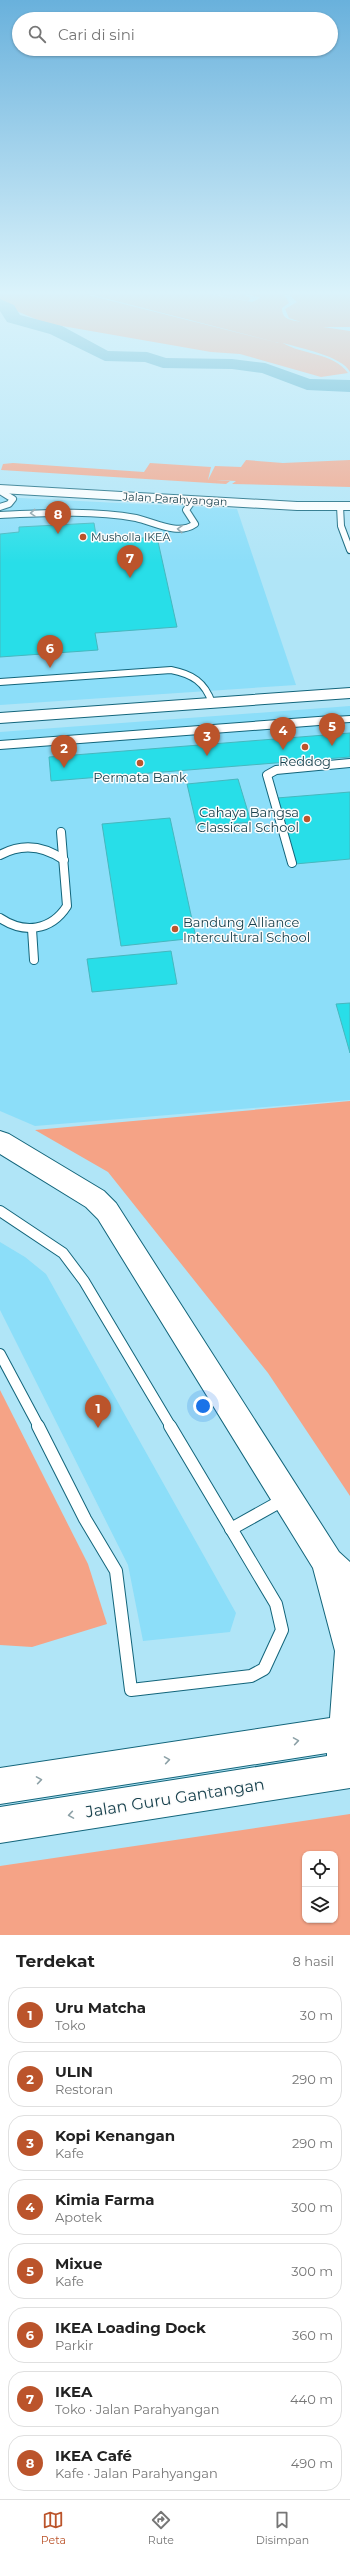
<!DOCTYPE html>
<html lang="id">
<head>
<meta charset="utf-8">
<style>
  body { margin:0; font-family:Montserrat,sans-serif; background:#f6f6f6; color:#222 }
  .controls { position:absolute; right:12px; bottom:12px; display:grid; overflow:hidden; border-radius:8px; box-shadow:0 1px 3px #0004 }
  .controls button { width:36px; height:36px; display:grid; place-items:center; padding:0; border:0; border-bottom:1px solid #e0e0e0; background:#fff; color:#222; font:20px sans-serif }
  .you { position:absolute; left:203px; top:1406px; width:14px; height:14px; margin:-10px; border:3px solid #fff; border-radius:50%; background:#1a73e8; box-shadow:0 0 0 6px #1a73e833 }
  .badge { display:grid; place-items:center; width:26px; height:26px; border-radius:50%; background:#bb542b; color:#fff; font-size:13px; font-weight:700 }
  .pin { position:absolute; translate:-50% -33px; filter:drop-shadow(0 1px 2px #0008) }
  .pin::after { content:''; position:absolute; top:21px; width:14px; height:12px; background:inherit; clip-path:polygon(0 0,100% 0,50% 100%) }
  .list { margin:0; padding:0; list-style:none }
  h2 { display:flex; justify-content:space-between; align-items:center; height:52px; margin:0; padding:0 16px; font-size:17px }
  h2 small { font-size:13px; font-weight:400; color:#767676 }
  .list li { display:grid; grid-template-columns:26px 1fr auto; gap:12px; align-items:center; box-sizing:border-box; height:56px; margin:0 8px 8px; padding:0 8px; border:1px solid #e0e0e0; border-radius:16px }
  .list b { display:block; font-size:15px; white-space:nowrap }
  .list p { margin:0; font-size:13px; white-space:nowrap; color:#767676 }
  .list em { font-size:13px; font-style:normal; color:#767676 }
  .icon { flex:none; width:22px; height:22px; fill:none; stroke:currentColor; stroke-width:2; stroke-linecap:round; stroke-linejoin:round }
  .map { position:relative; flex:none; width:350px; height:1935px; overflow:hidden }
  .search { position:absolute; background:#fff; box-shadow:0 1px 3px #0004; left:12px; right:12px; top:12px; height:44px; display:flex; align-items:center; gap:10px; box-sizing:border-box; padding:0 14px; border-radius:22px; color:#767676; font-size:15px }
  .sheet { height:564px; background:#fff }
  nav { display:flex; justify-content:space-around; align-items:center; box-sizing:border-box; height:56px; border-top:1px solid #e0e0e0; background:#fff; font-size:11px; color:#767676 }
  nav a { display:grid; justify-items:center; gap:2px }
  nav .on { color:#bb542b }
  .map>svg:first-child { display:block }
  .built { fill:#8cdef9 }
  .green { fill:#f5a386; fill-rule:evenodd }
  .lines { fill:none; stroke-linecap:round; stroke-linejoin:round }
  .river { fill:#4aacca; fill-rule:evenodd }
  .building { fill:#28dee8; stroke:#46b7be }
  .lane-far3-casing { stroke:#13657b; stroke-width:8 }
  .lane-far2-casing { stroke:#13657b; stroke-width:10 }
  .lane-far1-casing { stroke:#13657b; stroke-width:12 }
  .lane-casing { stroke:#13657b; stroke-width:14 }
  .secondary-casing { stroke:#13657b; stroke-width:2 }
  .lane-far3 { stroke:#fff; stroke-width:6 }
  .lane-far2 { stroke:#fff; stroke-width:8 }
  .lane-far1 { stroke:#fff; stroke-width:10 }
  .lane { stroke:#fff; stroke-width:12 }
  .secondary { fill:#fff; fill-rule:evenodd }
  .oneway { stroke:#8ca0a6 }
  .poi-dot { fill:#bb542b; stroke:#fcfcfc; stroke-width:1.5 }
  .labels { text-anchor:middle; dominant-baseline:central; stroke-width:3; stroke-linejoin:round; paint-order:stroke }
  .far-street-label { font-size:11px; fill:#18414d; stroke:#fcfcfc }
  .far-poi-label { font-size:11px; fill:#18414d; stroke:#fcfcfc; text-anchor:start }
  .poi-label { font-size:13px; fill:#18414d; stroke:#fcfcfc }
  .near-street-label { font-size:16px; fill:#18414d; stroke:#fcfcfc }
</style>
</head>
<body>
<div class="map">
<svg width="350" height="1935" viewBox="0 0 350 1935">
  <rect width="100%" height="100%" fill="#b0e5f7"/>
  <g class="built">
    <polygon points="0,497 237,509 296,685 0,705"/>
    <polygon points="350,706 350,1100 35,1126 0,1111 0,732"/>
    <polygon points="0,1242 25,1257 46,1274 236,1613 230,1632 143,1641 128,1565 0,1310"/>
  </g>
  <g class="green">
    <path d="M0,292H76L279,343L81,292H199L252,302L261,298L242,292H283L289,303L282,308C282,320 291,320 301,322L289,318L285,309L297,302L286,292H350V327H323L350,331V372C342,356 300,348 283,343C302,355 333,352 348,373L321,377L240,354L211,352L45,323L0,304Z"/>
    <polygon points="204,292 237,292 251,298 248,301"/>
    <polygon points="246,460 283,463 350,460 350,487 232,484 236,481 216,480 230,481 226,484 1,470 3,464 13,463 144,472 150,463 211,467 208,480 215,466 241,467"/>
    <polygon points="350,1101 350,1496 268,1373 108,1172 35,1130"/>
    <polygon points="0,1390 88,1564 107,1624 32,1647 0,1645"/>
    <path d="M350,1814V1935H0V1866ZM305,1854H335V1920H305Z"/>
  </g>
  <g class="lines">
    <polygon class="river" points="0,299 14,305 20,315 62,326 108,351 147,352 166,358 232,359 265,363 310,379 350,380 350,392 307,390 262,373 232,369 163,368 145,362 105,361 50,334 7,322 0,311"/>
  </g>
  <g class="building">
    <polygon points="94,523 97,541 157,537 177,627 95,633 98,650 0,657 0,534 19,532 19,527"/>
    <polygon points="350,733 350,757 51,781 49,757"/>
    <polygon points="238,779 251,822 197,827 187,784"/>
    <polygon points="350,792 350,859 295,864 277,798"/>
    <polygon points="170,818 196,938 121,946 102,824"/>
    <polygon points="171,951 177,984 92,992 87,959"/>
    <polygon points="350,1003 350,1053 336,1004"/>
  </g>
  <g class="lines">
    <g class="lane-far3-casing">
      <g id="lane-far3">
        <polyline points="0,491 13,499 9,504 0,507"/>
        <polyline points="340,506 341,526 350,550"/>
        <path d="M0,515C45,513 92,510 136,518C154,522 178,536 195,524L186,510L191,503L198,501"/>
        <path d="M0,682L171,670C192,674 205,682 212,703"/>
        <polyline points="318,721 350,719"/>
      </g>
    </g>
    <g class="lane-far2-casing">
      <g id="lane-far2">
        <polyline points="0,745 332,720"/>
        <path d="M0,855C22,843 44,846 64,860"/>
        <polyline points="292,863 267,775 276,770 350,763"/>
        <path d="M0,918C24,934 51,931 67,906L61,832"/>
        <polyline points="32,929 34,960"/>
      </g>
    </g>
    <g class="lane-far1-casing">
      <g id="lane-far1">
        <polyline points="0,1211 63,1253 84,1281 171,1427"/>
        <polyline points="0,1354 39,1427"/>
      </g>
    </g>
    <g class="lane-casing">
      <g id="lane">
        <polyline points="38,1426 85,1519 116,1571 131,1690 251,1676 264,1669 282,1630 276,1604 170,1426"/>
        <polyline points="231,1529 283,1500"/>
      </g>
    </g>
    <g class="secondary-casing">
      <g id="secondary">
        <polygon points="0,485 297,502 350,502 350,510 297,510 0,493"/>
        <polygon points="350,688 350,698 0,723 0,713"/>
        <polygon points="0,1131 9,1134 104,1191 116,1203 339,1552 350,1562 350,1788 0,1843 0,1807 327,1756 327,1753 0,1804 0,1768 330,1718 335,1651 313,1568 98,1219 86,1207 0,1154"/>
      </g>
    </g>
    <use href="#lane-far3" class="lane-far3"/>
    <use href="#lane-far2" class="lane-far2"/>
    <use href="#lane-far1" class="lane-far1"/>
    <use href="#lane" class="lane"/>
    <use href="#secondary" class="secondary"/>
  </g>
  <defs><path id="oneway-chevron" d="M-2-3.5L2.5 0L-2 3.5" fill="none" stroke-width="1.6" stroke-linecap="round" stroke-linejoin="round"/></defs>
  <g class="oneway">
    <use href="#oneway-chevron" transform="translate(33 513) rotate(177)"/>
    <use href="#oneway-chevron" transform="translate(180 529) rotate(-176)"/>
    <use href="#oneway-chevron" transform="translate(296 1741) rotate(-9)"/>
    <use href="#oneway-chevron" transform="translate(167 1760) rotate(-9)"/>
    <use href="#oneway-chevron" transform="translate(39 1780) rotate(-9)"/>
    <use href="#oneway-chevron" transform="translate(71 1815) rotate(171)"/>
  </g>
  <linearGradient id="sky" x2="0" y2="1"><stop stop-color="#69b1dc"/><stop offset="0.52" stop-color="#dbf3fb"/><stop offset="1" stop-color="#dbf3fb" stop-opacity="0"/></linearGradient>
  <rect width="350" height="563" fill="url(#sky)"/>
  <g class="poi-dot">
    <circle cx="83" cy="537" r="4"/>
    <circle cx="305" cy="747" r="4"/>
    <circle cx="140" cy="763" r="4"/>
    <circle cx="307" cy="819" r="4"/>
    <circle cx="175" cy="929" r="4"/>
  </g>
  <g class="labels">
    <g class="far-street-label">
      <text transform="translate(175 499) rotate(3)">Jalan Parahyangan</text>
    </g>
    <g class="far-poi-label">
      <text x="91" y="537">Musholla IKEA</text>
    </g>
    <g class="poi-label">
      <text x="305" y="761">Reddog</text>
      <text x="140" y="777">Permata Bank</text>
      <text x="299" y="812" text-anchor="end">Cahaya Bangsa<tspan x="299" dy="15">Classical School</tspan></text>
      <text x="183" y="922" text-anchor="start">Bandung Alliance<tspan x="183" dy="15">Intercultural School</tspan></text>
    </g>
    <g class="near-street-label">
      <text transform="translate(175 1798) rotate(-9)">Jalan Guru Gantangan</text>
    </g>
  </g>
</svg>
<div class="controls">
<button><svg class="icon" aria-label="locate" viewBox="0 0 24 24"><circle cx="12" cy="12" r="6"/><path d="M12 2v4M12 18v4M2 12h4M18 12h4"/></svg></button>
<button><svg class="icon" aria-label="layers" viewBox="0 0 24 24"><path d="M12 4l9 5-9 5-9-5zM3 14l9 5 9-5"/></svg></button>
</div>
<div class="you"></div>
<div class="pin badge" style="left:98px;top:1428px">1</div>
<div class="pin badge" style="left:64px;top:768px">2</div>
<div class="pin badge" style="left:207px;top:756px">3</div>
<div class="pin badge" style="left:283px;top:750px">4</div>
<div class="pin badge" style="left:332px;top:746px">5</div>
<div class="pin badge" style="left:50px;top:668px">6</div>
<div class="pin badge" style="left:130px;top:578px">7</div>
<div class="pin badge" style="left:58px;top:534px">8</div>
<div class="search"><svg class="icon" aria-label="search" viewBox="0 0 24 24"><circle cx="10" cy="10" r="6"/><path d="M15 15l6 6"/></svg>Cari di sini</div>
</div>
<section class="sheet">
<h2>Terdekat<small>8 hasil</small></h2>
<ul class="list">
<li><span class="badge">1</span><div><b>Uru Matcha</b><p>Toko</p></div><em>30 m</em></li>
<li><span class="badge">2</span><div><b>ULIN</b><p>Restoran</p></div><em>290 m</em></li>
<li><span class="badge">3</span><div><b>Kopi Kenangan</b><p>Kafe</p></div><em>290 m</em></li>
<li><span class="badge">4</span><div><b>Kimia Farma</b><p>Apotek</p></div><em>300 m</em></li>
<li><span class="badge">5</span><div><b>Mixue</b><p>Kafe</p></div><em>300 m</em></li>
<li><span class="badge">6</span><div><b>IKEA Loading Dock</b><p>Parkir</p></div><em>360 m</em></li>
<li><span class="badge">7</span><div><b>IKEA</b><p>Toko · Jalan Parahyangan</p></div><em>440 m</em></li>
<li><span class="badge">8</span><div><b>IKEA Café</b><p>Kafe · Jalan Parahyangan</p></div><em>490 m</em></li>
</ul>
</section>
<nav>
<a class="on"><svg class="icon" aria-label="map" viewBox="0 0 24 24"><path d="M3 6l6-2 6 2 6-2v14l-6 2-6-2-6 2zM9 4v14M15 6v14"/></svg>Peta</a>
<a><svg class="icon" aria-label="directions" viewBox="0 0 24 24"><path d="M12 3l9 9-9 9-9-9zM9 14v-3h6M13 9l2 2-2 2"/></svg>Rute</a>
<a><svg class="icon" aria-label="saved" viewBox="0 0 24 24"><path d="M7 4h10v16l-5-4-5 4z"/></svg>Disimpan</a>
</nav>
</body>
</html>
